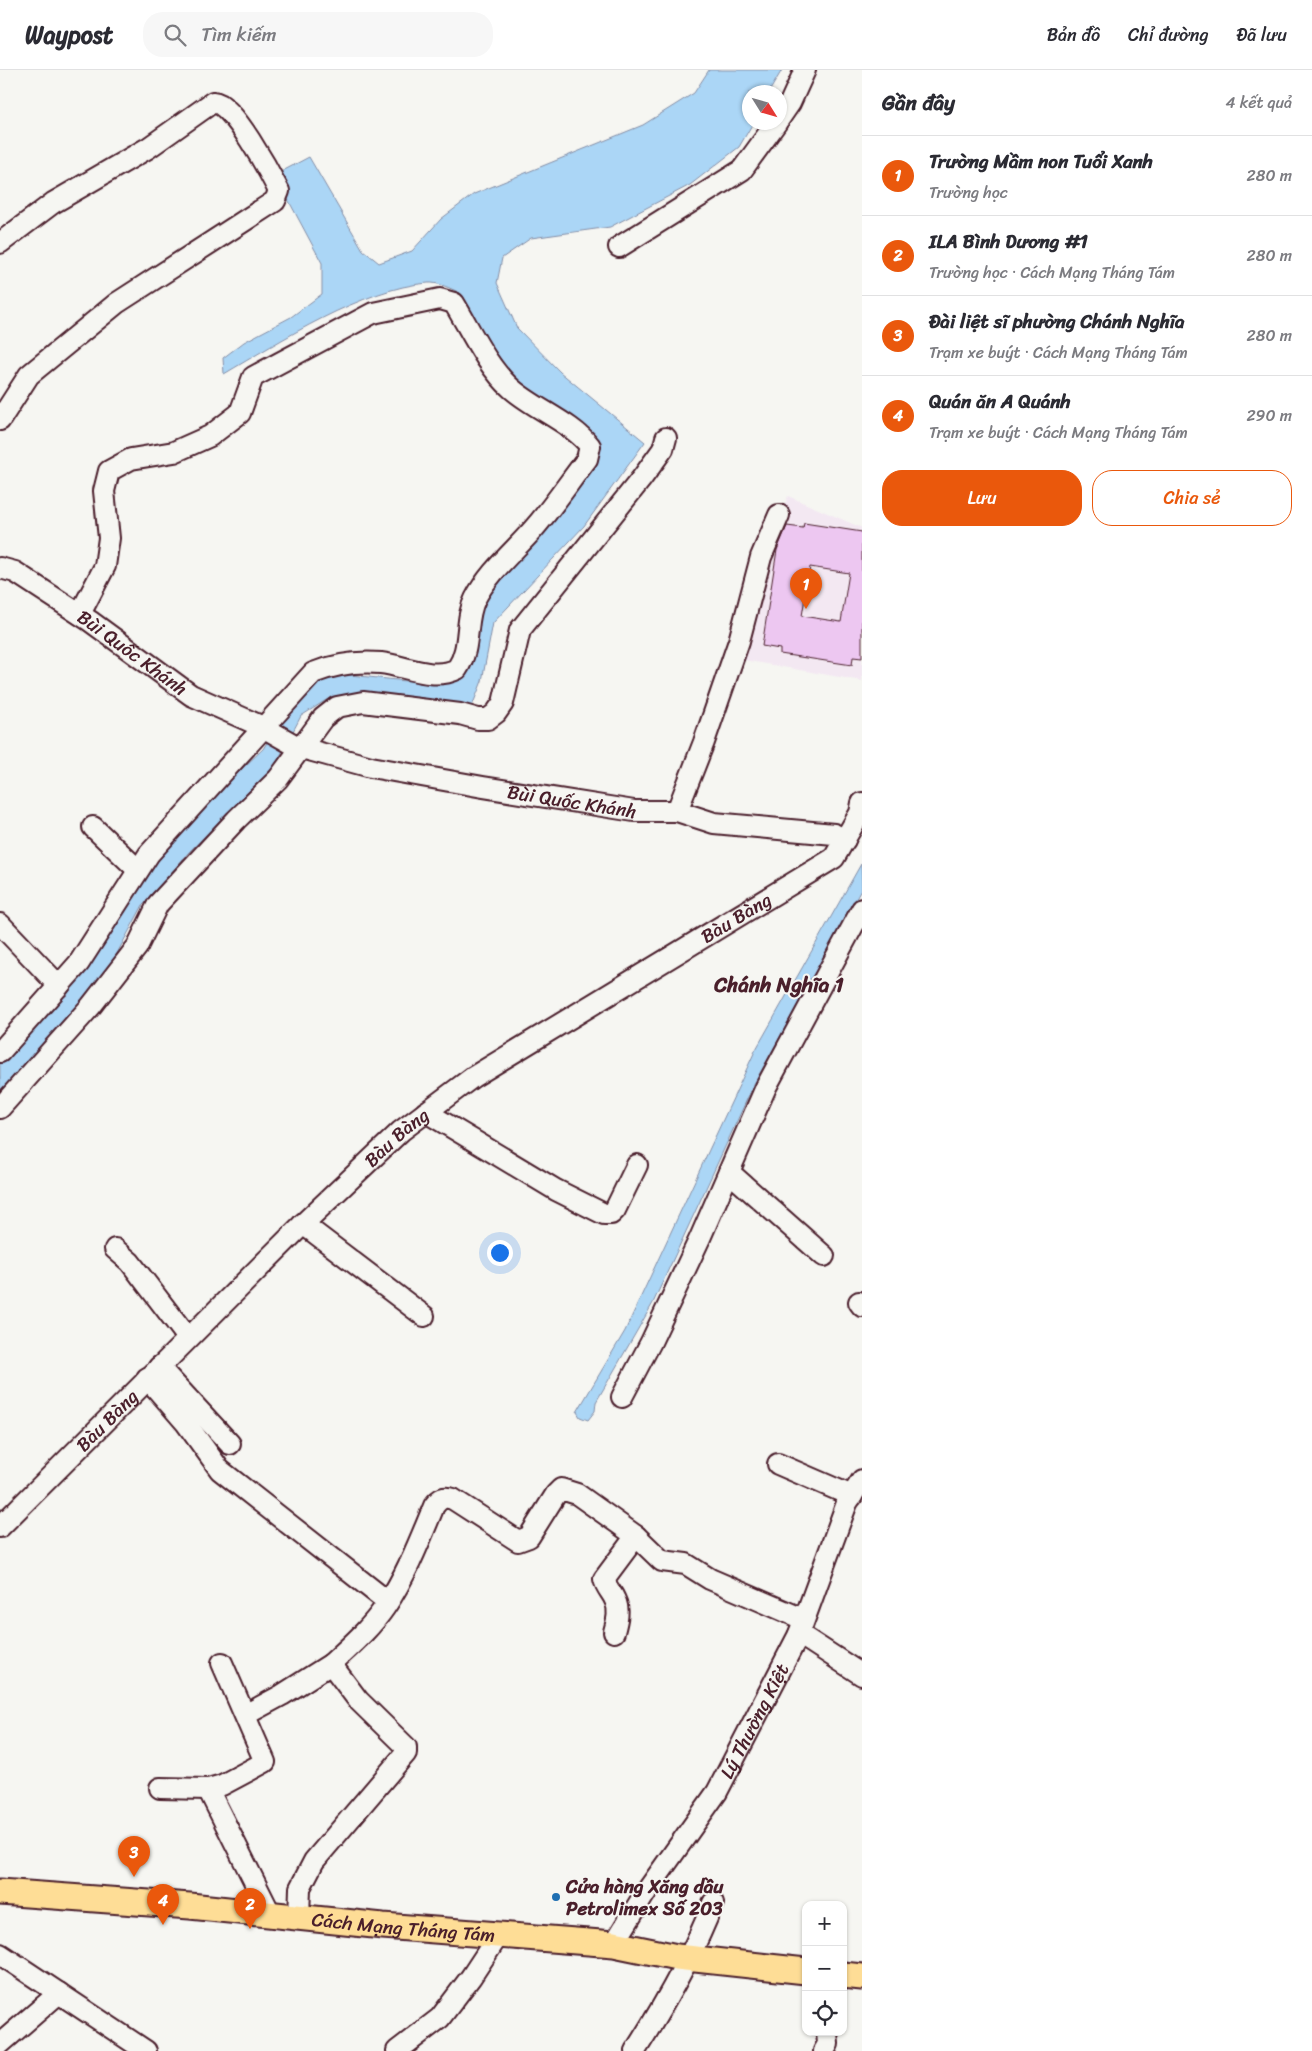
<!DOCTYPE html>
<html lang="vi">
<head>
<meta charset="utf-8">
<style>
  body { margin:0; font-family:Sriracha,sans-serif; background:#f7f7f7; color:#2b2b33 }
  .controls { position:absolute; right:15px; bottom:15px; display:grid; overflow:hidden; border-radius:10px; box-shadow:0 1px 4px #0004 }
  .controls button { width:45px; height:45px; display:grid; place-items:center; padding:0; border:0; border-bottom:1px solid #e1e1e2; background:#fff; color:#2b2b33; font:25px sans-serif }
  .compass { position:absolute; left:742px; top:15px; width:45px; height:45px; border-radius:50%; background:#fff; box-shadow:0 1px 4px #0004; rotate:127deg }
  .you { position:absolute; left:499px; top:1182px; width:18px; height:18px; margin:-12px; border:4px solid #fff; border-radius:50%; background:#1a73e8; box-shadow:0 0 0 8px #1a73e833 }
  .badge { display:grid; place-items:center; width:32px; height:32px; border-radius:50%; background:#ea580c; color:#fff; font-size:16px; font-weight:700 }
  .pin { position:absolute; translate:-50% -41px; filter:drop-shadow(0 1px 2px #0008) }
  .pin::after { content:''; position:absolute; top:26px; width:18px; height:15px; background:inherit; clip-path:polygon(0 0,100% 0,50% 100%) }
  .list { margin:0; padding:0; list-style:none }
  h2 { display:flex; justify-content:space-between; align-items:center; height:65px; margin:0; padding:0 20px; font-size:21px }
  h2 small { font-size:16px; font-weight:400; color:#7c7c81 }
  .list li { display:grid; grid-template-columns:32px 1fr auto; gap:15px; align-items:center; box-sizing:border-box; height:80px; padding:0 20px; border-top:1px solid #e1e1e2 }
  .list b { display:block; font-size:19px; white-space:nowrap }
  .list p { margin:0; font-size:16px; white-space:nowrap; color:#7c7c81 }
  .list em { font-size:16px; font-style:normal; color:#7c7c81 }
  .actions { display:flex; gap:10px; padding:15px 20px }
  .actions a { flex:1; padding:11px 0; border:1px solid #ea580c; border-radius:20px; text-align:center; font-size:18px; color:#ea580c }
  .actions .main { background:#ea580c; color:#fff }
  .icon { flex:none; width:28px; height:28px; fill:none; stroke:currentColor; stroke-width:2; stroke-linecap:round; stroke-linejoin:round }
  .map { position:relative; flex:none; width:862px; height:1981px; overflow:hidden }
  header { display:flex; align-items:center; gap:30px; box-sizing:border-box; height:70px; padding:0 25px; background:#fff; border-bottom:1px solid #e1e1e2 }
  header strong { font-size:24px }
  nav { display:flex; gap:28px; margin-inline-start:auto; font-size:18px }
  .search { width:350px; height:45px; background:#f7f7f7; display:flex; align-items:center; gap:12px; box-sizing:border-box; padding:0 18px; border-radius:20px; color:#7c7c81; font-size:19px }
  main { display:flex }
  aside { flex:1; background:#fff }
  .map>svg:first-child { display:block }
  .built { fill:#f3e8f2 }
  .water { fill:#abd6f6; stroke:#848da5 }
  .building { fill:#edc7f1; stroke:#4a1f2b; fill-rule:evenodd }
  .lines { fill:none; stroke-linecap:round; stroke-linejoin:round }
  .minor-casing { stroke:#4a1f2b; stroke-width:24 }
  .major-casing { stroke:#4a1f2b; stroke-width:29 }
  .minor { stroke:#f6f6f2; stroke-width:20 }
  .major { stroke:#fedd96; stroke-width:25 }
  .poi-dot { fill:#1f6fb2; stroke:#f6f6f2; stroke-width:2 }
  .labels { text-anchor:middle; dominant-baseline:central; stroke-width:4; stroke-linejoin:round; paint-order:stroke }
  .street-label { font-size:19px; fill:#4a1f2b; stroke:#f6f6f2 }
  .poi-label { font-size:19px; font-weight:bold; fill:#4a1f2b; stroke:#f6f6f2; text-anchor:start }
  .quarter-label { font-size:21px; font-weight:bold; fill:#4a1f2b; stroke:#f6f6f2 }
</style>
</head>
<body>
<header>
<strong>Waypost</strong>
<div class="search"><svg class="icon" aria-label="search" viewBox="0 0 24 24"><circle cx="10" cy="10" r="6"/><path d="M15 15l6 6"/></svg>Tìm kiếm</div>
<nav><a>Bản đồ</a><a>Chỉ đường</a><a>Đã lưu</a></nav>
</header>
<main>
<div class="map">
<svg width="862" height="1981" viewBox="0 0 862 1981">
  <rect width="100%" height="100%" fill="#f6f6f2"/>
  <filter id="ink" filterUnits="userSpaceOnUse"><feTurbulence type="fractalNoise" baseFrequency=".02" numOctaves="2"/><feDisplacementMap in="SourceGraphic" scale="10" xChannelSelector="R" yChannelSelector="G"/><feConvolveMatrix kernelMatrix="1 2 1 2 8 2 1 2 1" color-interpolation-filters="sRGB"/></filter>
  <g filter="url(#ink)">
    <polygon class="built" points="788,426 862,458 862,611 738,589 763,489"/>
    <g class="water">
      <path d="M709,0H782L769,22H749V52L753,53L739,77L690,115L610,157L531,168L502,188L497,213L517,258L560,302L645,372L584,456L493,553L482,611L471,639L331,627L301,646L276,694L189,782L143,835L108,900L0,1023V991L117,836L195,743L263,679L299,621L322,602L406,611L431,610L460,602L477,545L492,514L553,442L601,379L513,307L489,273L460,223C452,219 438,212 428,213C363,218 280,271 224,304L223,288L244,272L291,247L322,224V193L275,105L309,87L363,180L379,193L412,181L441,149L474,124L643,55L694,23Z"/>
      <polygon points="861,794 862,818 754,1014 653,1233 596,1332 595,1341 588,1350 580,1347 577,1342 625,1261 755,981"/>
    </g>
    <path class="building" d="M804,453L862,462V588L853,587L852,595L780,584V579L762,576L777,480L787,456L803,458ZM810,497L849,503L841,552L802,546Z"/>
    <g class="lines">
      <g class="minor-casing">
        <g id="minor">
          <polyline points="779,49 790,33 805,0"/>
          <path d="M0,173L53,133L148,78L213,32C231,30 271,105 279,121L275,131L117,233L29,305L0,350"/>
          <polyline points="619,177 742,100 777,52"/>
          <path id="s1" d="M0,498L15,502L90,551L191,625L263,657L298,677L371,697L483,717L634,741H677L714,753L834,764L845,770"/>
          <polyline points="677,741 704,672 739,571 761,487 779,445"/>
          <polyline points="93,757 138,800"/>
          <polyline points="0,854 59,916"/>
          <path d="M0,982L79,893L149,784L313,603C335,594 357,591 381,593C406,596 433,611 457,599C472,577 464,551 475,529C490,500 516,480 536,456C554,435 570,411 587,389L590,376C572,353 535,339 512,319C487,297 471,261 454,233L440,229L373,243L253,307L240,343L210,366L174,382L131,389L109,401L104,421L109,468L105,496L80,544"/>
          <polyline points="0,1038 91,936 137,877 158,834 236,750 278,709 323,648 337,637 363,632 460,644 478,649 488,649 496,643 503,633 520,560 642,408 663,379 666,368"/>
          <polyline points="426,1042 556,1120 604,1144 611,1144 615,1140 637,1095"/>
          <polyline points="729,1102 824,1186"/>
          <polyline points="303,1154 424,1246"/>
          <polyline points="115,1179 130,1192 188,1268"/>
          <polyline points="859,1232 862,1236"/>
          <polyline points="159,1297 230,1374"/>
          <polyline points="147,1308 186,1353 220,1400 388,1532"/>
          <polyline points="622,1327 651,1272 700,1168 766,1017 862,839"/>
          <polyline points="778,1394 852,1426"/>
          <path id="s2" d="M0,1457L303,1154L401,1061L473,1007L834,788L860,743L862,733"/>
          <path d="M614,1562C617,1551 620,1540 615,1530C612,1522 606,1518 604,1509L636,1466"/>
          <polyline points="799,1564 862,1605"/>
          <polyline points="245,1645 282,1625 331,1594"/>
          <polyline points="160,1718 208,1719 222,1715 265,1692 222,1593"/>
          <polyline points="208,1719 271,1845"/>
          <path d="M299,1847L300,1818L314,1791L406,1683V1677L358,1630L331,1594C350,1576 370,1559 385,1537C406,1506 420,1470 434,1436C440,1428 444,1426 453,1429L518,1471L529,1467L556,1424L561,1419L577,1424L636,1466L662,1491L686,1494L710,1509L803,1549"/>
          <path id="s3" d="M614,1874L644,1825L717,1722L799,1564L847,1433L862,1410"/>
          <polyline points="0,1884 146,1981"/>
          <polyline points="0,1974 59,1923"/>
          <polyline points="397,1981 440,1948 471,1907 498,1866"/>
          <path d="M635,1981C665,1934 693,1885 713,1833"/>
          <polyline points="824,1981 828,1974 827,1962"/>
        </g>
      </g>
      <g class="major-casing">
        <g id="major">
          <path id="s4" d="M0,1822L190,1836L383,1856L614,1874L677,1887L806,1901"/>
          <polyline points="843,1905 862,1907"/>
        </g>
      </g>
      <use href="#minor" class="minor"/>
      <use href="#major" class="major"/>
    </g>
  </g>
  <circle class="poi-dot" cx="556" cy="1827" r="5"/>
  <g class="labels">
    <g class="street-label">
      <text stroke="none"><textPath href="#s1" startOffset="158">Bùi Quốc Khánh</textPath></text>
      <text stroke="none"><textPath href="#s1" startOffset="629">Bùi Quốc Khánh</textPath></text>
      <text stroke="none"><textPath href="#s2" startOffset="961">Bàu Bàng</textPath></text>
      <text stroke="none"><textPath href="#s2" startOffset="556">Bàu Bàng</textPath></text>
      <text stroke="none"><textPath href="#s2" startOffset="151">Bàu Bàng</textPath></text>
      <text stroke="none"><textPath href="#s3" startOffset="264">Lý Thường Kiệt</textPath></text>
      <text stroke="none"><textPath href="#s4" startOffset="405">Cách Mạng Tháng Tám</textPath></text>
    </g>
    <g class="poi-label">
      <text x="566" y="1816">Cửa hàng Xăng dầu<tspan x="566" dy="22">Petrolimex Số 203</tspan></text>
    </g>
    <g class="quarter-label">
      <text x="779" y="915">Chánh Nghĩa 1</text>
    </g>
  </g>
</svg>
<div class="controls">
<button>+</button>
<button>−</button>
<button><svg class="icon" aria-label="locate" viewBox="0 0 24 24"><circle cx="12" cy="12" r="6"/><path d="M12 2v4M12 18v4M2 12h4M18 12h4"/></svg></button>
</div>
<svg class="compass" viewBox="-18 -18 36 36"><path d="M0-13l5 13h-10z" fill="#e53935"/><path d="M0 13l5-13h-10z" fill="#7c7c81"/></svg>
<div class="you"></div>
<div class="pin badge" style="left:806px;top:539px">1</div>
<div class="pin badge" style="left:250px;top:1859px">2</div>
<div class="pin badge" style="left:134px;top:1807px">3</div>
<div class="pin badge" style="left:163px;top:1855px">4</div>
</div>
<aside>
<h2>Gần đây<small>4 kết quả</small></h2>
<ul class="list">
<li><span class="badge">1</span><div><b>Trường Mầm non Tuổi Xanh</b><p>Trường học</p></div><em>280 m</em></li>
<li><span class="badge">2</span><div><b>ILA Bình Dương #1</b><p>Trường học · Cách Mạng Tháng Tám</p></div><em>280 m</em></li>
<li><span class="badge">3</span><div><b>Đài liệt sĩ phường Chánh Nghĩa</b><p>Trạm xe buýt · Cách Mạng Tháng Tám</p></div><em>280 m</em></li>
<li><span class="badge">4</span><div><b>Quán ăn A Quánh</b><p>Trạm xe buýt · Cách Mạng Tháng Tám</p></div><em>290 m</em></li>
</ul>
<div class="actions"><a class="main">Lưu</a><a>Chia sẻ</a></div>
</aside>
</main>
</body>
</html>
